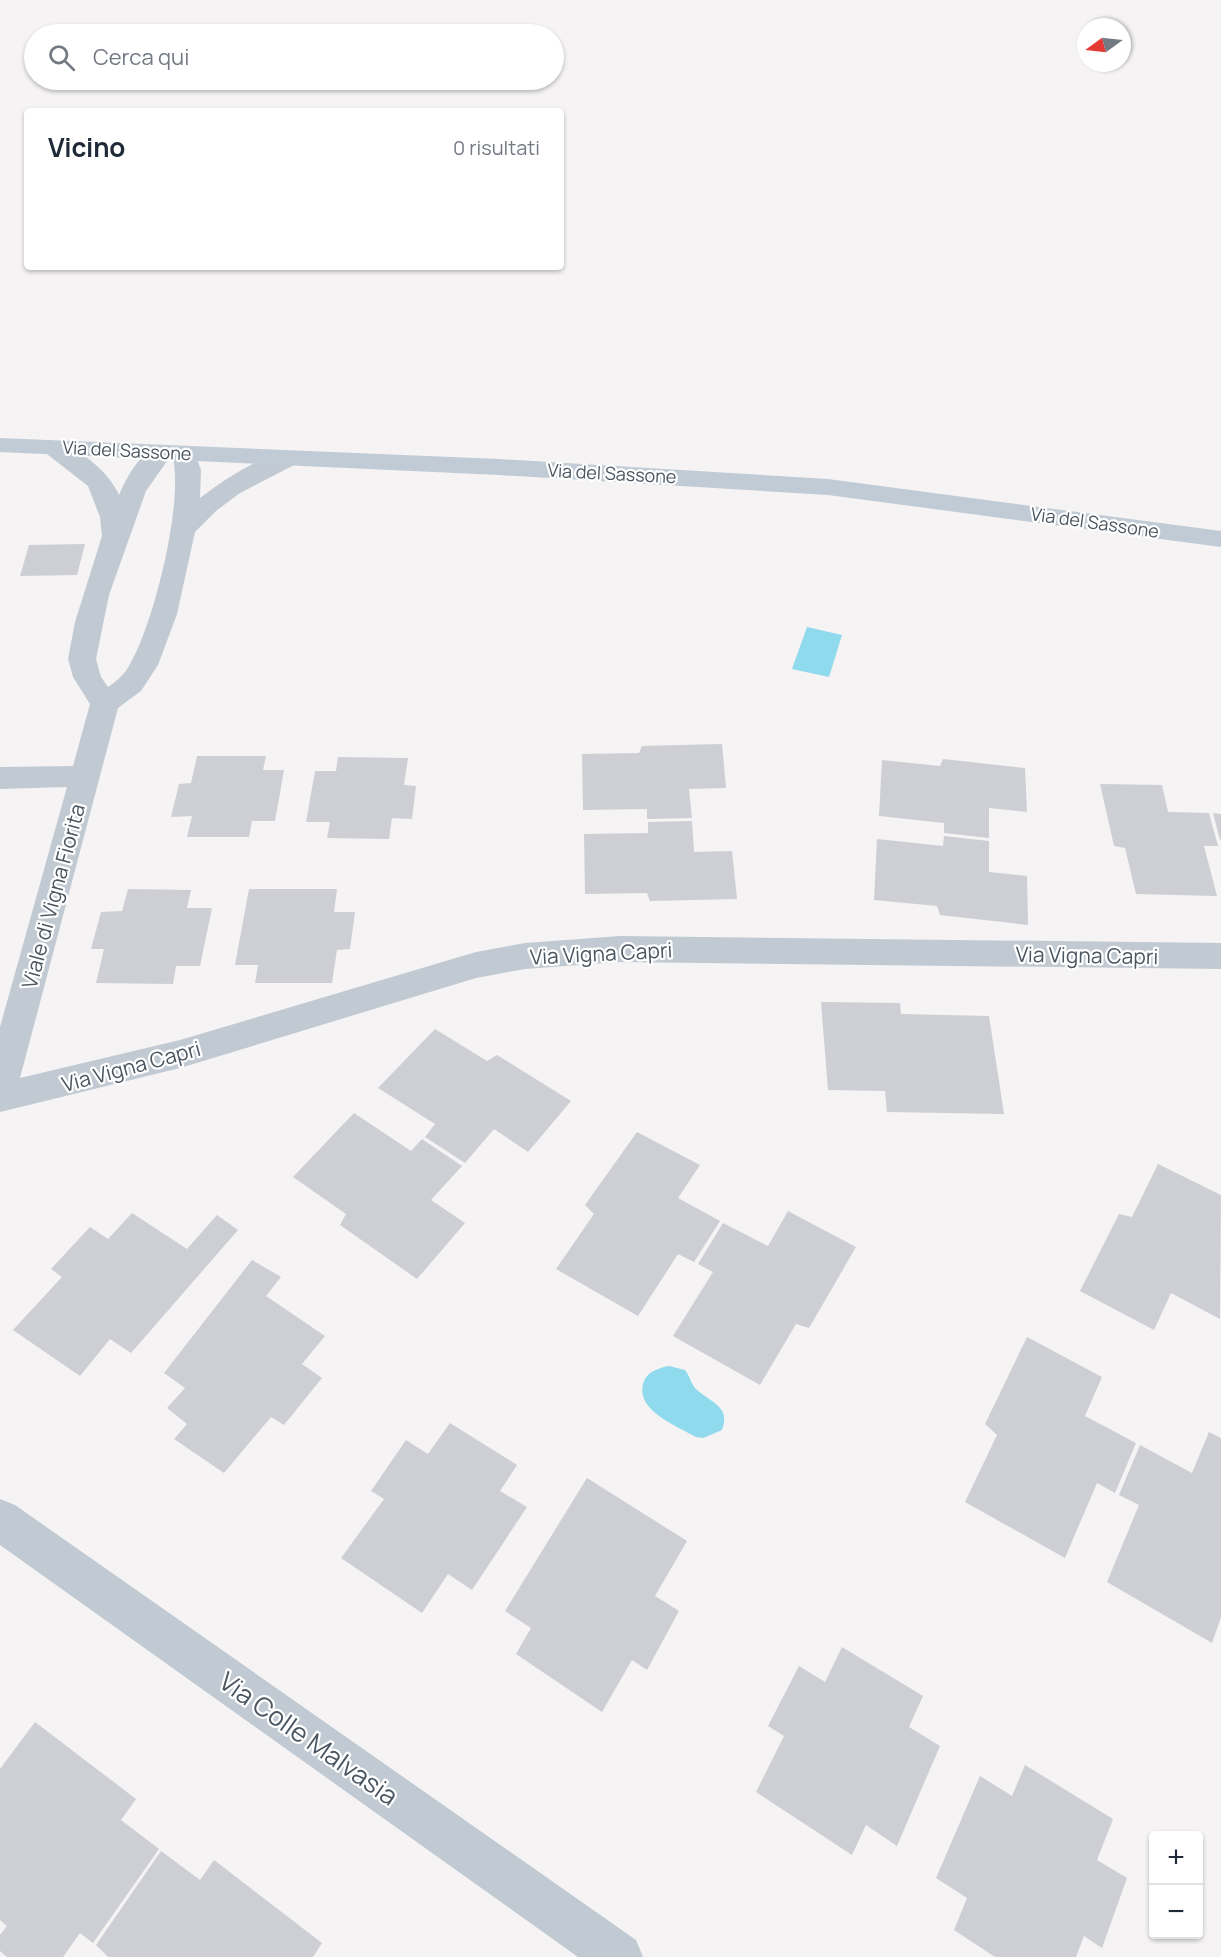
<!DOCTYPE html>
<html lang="it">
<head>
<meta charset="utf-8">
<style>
  body { margin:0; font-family:Manrope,sans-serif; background:#f6f6f7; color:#1f2937 }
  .controls { position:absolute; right:18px; bottom:18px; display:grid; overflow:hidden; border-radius:6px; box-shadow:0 2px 4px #0004 }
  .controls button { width:54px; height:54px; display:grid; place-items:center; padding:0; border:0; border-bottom:2px solid #e0e1e3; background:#fff; color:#1f2937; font:30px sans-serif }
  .compass { position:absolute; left:1077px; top:18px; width:54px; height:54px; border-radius:50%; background:#fff; box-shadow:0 2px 4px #0004; rotate:255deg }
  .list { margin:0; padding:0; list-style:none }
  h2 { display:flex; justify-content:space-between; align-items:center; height:78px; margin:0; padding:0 24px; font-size:26px }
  h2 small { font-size:20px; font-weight:400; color:#747a83 }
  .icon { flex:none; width:33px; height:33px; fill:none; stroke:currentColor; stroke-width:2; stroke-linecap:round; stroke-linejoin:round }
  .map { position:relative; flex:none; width:1221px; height:1957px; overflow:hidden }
  .search { position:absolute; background:#fff; box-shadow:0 2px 4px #0004; left:24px; top:24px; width:540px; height:66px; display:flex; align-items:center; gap:15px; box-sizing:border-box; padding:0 21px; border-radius:33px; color:#747a83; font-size:22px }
  .panel { position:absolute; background:#fff; box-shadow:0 2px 4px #0004; left:24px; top:108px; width:540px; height:162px; border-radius:6px }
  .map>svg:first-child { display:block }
  .water { fill:#90daee }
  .building { fill:#cdcfd5 }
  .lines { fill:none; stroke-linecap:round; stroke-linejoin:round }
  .street { fill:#c1cad2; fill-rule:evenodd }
  .secondary { fill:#c1cbd6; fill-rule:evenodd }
  .labels { text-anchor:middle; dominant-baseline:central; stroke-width:4.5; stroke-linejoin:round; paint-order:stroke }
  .far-street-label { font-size:18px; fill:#4a5661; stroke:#fff }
  .street-label { font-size:21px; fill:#4a5661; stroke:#fff }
  .near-street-label { font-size:26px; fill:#4a5661; stroke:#fff }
</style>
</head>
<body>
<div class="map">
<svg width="1221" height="1957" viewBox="0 0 1221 1957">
  <rect width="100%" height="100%" fill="#f5f3f3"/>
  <g class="water">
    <polygon points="807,627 842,635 829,677 792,669"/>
    <path d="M669,1366L685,1370C690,1376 691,1385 697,1390C712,1403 731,1407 722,1430L703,1438L696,1437C677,1426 636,1411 643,1384C646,1372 658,1368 669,1366Z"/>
  </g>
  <g class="building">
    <polygon points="85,544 77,575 20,576 29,545"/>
    <polygon points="722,744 726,788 689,789 692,818 647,819 647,809 583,810 582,754 639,753 642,746"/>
    <polygon points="197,756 266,756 263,770 284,770 275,821 252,821 249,837 187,837 192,816 171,817 179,784 191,783"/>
    <polygon points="338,757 408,758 404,785 416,786 412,819 392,818 389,839 327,838 330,822 306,822 315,771 336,771"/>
    <polygon points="943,759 1025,768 1027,812 989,808 989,838 944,833 944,823 879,816 882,760 940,766"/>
    <polygon points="1100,784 1162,785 1168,812 1209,813 1218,846 1204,846 1217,896 1136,894 1125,848 1114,846"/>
    <polygon points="1213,813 1221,814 1221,839 1220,840"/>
    <polygon points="692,821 694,852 732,851 737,899 650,901 647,893 585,894 584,834 648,833 648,822"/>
    <polygon points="944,836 989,841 989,872 1027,876 1028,925 940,915 937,906 874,900 877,839 943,846"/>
    <polygon points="128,889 191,890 187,908 212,908 200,966 176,966 173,984 96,983 104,949 91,949 101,912 122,911"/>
    <polygon points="249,889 337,889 334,912 355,912 350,949 337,950 332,983 255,983 258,965 235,965"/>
    <polygon points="821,1002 900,1003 901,1014 989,1016 1004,1114 887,1112 885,1091 828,1090"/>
    <polygon points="435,1029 487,1061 497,1055 571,1101 528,1152 494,1129 465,1163 425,1137 435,1124 378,1088"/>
    <polygon points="354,1113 411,1151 422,1139 462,1166 431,1200 465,1223 417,1279 340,1225 346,1214 293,1177"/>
    <polygon points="637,1132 700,1165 678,1198 720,1221 694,1262 678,1254 638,1316 556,1269 594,1214 585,1205"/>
    <polygon points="1158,1164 1221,1195 1220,1319 1171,1293 1154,1330 1080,1291 1119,1214 1132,1217"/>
    <polygon points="788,1211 856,1247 809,1328 796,1324 760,1385 673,1336 713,1272 698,1264 723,1223 768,1246"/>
    <polygon points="132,1213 187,1249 217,1215 238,1230 131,1353 110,1339 80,1376 13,1330 62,1277 51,1269 90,1227 108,1239"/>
    <polygon points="252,1260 281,1277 266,1296 325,1336 302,1364 322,1378 284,1425 271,1417 224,1473 174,1439 187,1424 167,1408 185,1388 164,1373"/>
    <polygon points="1027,1337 1102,1377 1085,1416 1136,1443 1115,1493 1097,1483 1065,1558 965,1502 997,1435 985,1424"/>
    <polygon points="450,1423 517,1465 500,1491 527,1507 472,1590 448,1574 422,1613 341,1558 384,1499 371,1491 406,1440 428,1454"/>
    <polygon points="1209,1432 1221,1438 1221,1617 1212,1643 1107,1582 1139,1505 1119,1495 1140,1445 1192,1473"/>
    <polygon points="587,1478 687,1541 655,1596 679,1611 647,1670 632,1660 602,1712 516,1654 531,1628 505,1611"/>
    <polygon points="842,1647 923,1696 909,1727 940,1746 897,1846 866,1825 852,1855 756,1792 784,1736 768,1726 799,1666 825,1682"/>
    <polygon points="35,1722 136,1799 121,1820 159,1849 93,1943 80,1933 63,1957 7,1957 0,1951 0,1935 7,1926 0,1920 0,1769"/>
    <polygon points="1025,1765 1113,1819 1097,1860 1127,1878 1102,1948 1084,1936 1076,1957 995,1957 954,1930 967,1898 936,1878 980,1776 1012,1796"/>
    <polygon points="161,1851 200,1880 214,1860 322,1943 313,1957 108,1957 96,1945"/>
  </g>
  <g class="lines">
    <g class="street">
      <path d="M50,440C77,446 108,470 119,495C128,475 145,441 170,447L173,451L184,446L193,448L201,470L200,498C221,482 272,446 298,453L301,458L298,463L240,493L216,511L195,532L177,614L158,665L141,691L118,708L20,1078L180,1040L476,952L525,943L620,936L1221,943V969L620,962L525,969L476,978L180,1068L0,1112V1027L67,787L0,789V767L73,766L90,704L73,677L68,659L75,622L102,536L100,517L88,486L38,447L41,442ZM172,454C185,499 154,623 130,664C125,674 117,681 108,687L101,677L96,659L109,595L146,491Z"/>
      <polygon points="0,1499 15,1505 636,1940 643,1957 578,1957 0,1545"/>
    </g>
    <polygon class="secondary" points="0,438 499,459 828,479 1221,531 1221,547 828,495 499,475 0,452"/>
  </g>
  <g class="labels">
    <g class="far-street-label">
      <text transform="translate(127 450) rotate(3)">Via del Sassone</text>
      <text transform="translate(612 473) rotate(3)">Via del Sassone</text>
      <text transform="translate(1095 522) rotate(8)">Via del Sassone</text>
    </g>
    <g class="street-label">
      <text transform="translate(53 896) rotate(-75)">Viale di Vigna Fiorita</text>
      <text transform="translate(601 953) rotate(-3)">Via Vigna Capri</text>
      <text transform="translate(1087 955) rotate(1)">Via Vigna Capri</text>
      <text transform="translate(131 1066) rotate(-15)">Via Vigna Capri</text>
    </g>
    <g class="near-street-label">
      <text transform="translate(309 1738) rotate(35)">Via Colle Malvasia</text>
    </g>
  </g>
</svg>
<div class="controls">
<button>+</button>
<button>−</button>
</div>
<svg class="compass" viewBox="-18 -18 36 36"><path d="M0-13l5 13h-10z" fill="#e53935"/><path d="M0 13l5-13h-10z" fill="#747a83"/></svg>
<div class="search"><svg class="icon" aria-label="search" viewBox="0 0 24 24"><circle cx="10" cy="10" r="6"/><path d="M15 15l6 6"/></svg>Cerca qui</div>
<section class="panel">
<h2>Vicino<small>0 risultati</small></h2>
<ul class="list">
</ul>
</section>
</div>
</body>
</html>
